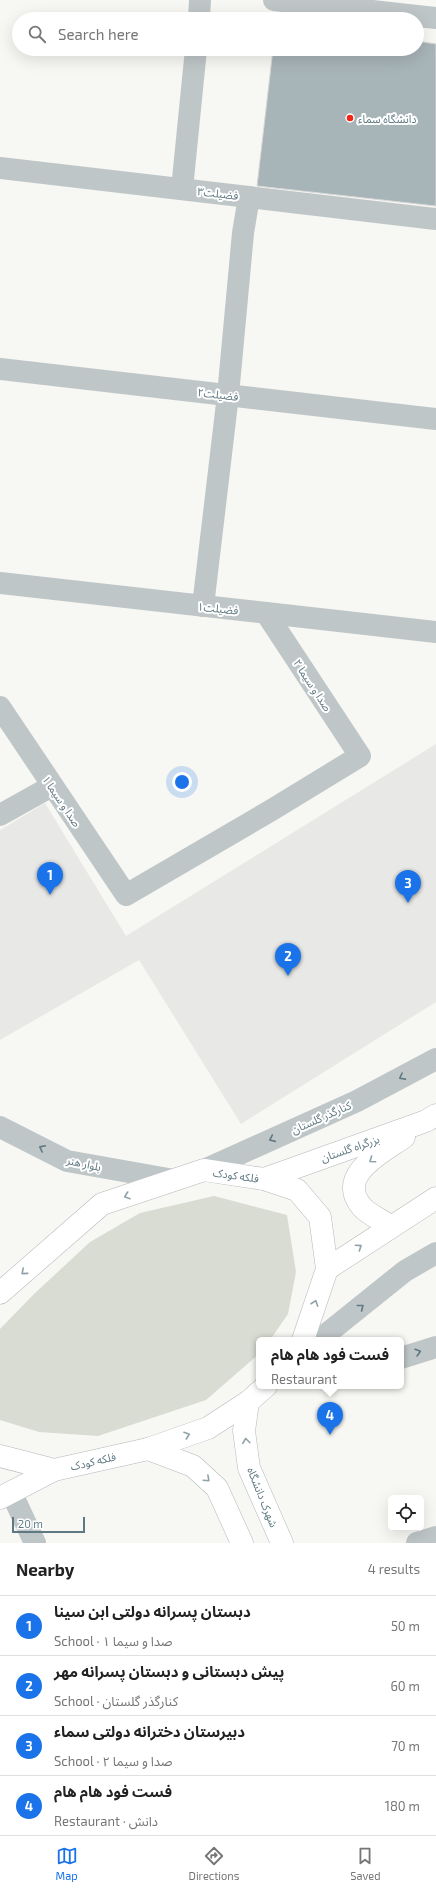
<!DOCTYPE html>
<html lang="en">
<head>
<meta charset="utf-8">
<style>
  body { margin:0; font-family:"Exo 2","Noto Sans Arabic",sans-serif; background:#f2f2f2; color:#222 }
  .controls { position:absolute; right:12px; bottom:12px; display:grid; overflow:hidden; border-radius:6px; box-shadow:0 4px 16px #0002 }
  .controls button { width:36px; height:36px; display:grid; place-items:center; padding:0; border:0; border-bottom:1px solid #e0e0e0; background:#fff; color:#222; font:20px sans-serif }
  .scale { position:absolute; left:12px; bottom:10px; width:73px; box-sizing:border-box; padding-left:4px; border:2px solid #5f7982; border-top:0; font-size:11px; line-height:14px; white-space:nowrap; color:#5f7982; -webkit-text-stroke:3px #fff; paint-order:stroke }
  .you { position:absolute; left:182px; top:782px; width:14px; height:14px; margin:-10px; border:3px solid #fff; border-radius:50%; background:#1a73e8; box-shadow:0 0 0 6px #1a73e833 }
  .badge { display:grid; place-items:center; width:26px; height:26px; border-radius:50%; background:#1a73e8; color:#fff; font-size:13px; font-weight:700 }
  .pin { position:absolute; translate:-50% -33px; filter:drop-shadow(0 1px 2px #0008) }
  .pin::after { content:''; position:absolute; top:21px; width:14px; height:12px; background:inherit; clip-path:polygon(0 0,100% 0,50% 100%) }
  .popup { position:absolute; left:256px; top:1337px; width:148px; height:52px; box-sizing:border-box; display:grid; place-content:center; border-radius:6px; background:#fff; filter:drop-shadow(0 1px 3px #0005); font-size:13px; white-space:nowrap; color:#767676 }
  .popup b { font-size:15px; color:#222 }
  .popup::after { content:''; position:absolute; left:50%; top:100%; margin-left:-8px; border:8px solid transparent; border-top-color:#fff }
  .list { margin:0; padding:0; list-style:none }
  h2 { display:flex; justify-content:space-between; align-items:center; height:52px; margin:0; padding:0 16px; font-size:17px }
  h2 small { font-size:13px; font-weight:400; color:#767676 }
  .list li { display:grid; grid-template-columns:26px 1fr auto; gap:12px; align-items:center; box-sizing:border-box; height:60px; padding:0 16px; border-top:1px solid #e0e0e0 }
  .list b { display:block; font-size:15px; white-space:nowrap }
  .list p { margin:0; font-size:13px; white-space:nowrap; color:#767676 }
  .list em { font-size:13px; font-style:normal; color:#767676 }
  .icon { flex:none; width:22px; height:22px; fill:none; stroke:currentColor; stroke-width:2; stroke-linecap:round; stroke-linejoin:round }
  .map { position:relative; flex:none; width:436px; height:1543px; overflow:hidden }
  .search { position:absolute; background:#fff; box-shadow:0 4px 16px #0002; left:12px; right:12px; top:12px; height:44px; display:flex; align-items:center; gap:10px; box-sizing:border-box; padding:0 14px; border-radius:22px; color:#767676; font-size:15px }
  .sheet { height:292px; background:#fff }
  nav { display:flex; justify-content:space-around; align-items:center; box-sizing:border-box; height:56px; border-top:1px solid #e0e0e0; background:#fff; font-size:11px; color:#767676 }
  nav a { display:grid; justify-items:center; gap:2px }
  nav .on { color:#1a73e8 }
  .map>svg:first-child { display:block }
  .built { fill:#e8e8e7 }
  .green { fill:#d8dcd2 }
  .building { fill:#a7b4b8; stroke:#d9d8d6 }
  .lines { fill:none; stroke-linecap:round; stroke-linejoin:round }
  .major-casing { stroke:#b2babd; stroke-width:23 }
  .highway-casing { stroke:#b2b9bb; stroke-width:23 }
  .minor { stroke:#bfc6c8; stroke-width:22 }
  .major { stroke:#fff; stroke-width:22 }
  .highway { stroke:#fff; stroke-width:22 }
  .oneway { stroke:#5f7982 }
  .oneway2 { stroke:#8fa1a8 }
  .poi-dot { fill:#f42416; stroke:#fff; stroke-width:1.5 }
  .labels { text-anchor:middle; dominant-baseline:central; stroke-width:4; stroke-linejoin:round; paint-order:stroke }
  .poi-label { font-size:11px; fill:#5f7982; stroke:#fff; text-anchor:start }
  .street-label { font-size:11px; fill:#5f7982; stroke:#fff }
</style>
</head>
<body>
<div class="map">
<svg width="436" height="1543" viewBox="0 0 436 1543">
  <rect width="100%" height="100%" fill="#f7f7f3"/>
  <polygon class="built" points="436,744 436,1002 241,1124 139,960 0,1040 0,830 45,803 126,936"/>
  <polygon class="green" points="214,1196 287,1215 296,1272 288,1314 270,1340 259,1340 259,1354 206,1400 98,1436 39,1432 0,1420 0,1329 34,1294 90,1242 140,1213"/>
  <polygon class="building" points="417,41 436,44 436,206 257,186 273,49 417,49"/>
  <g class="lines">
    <g class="major-casing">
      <g id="major">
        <polyline points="248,1402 244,1431 249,1468 282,1543"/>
        <polyline points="148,1449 193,1466 217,1488 242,1543"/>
        <polyline points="0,1498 54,1470"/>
      </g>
    </g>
    <g class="highway-casing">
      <g id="highway">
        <polyline points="264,1179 426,1121 436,1115"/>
        <path d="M390,1226C382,1220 369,1215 362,1207C335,1175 382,1153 404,1137"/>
        <polyline points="327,1269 436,1198"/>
        <polyline points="0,1293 102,1204 204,1170 264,1179 297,1190 320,1217 327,1269 303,1340"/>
        <polyline points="0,1456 54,1470 148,1449 208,1428 248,1402 266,1386"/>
      </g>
    </g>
    <g class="minor">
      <polyline points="274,0 436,18"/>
      <polyline points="199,19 200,0"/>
      <polyline points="0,168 436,219"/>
      <polyline points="182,189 196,49"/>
      <polyline points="0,369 436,419"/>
      <polyline points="0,583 436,632"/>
      <polyline points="203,606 228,395 243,233 249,197"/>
      <polyline points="0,707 126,895 270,811 360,756 266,613"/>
      <polyline points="0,815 52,786"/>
      <polyline points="0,1127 67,1161 174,1180"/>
      <polyline points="204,1170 357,1101 436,1059"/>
      <polyline points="319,1340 405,1271 436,1253"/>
      <polyline points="401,1358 436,1347"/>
      <polyline points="11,1492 35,1543"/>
      <polyline points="417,1543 436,1537"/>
    </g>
    <use href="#major" class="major"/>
    <use href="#highway" class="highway"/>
  </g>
  <defs><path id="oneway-chevron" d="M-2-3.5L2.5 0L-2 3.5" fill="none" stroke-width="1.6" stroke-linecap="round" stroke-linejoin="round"/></defs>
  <g class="oneway">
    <use href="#oneway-chevron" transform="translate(402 1077) rotate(152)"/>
    <use href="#oneway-chevron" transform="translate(272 1139) rotate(156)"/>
    <use href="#oneway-chevron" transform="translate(42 1148) rotate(-153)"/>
    <use href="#oneway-chevron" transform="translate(361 1307) rotate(-38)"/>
    <use href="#oneway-chevron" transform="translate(418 1352) rotate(-16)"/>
  </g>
  <g class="oneway2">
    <use href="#oneway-chevron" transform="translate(372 1160) rotate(145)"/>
    <use href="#oneway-chevron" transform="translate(127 1196) rotate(161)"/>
    <use href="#oneway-chevron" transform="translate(359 1247) rotate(-34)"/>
    <use href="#oneway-chevron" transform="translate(24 1272) rotate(139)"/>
    <use href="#oneway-chevron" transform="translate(315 1303) rotate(-71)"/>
    <use href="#oneway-chevron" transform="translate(187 1435) rotate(-19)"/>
    <use href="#oneway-chevron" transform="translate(246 1441) rotate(-97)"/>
    <use href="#oneway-chevron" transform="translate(207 1479) rotate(43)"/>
  </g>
  <circle class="poi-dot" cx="350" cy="118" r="4"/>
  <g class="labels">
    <g class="poi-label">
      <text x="358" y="118">دانشگاه سماء</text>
    </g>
    <g class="street-label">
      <text transform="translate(218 193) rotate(7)">فضیلت۳</text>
      <text transform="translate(218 394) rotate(7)">فضیلت۲</text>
      <text transform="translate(218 608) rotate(6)">فضیلت۱</text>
      <text transform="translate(313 685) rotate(57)">صدا و سیما ۲</text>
      <text transform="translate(62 801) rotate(56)">صدا و سیما ۱</text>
      <text transform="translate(321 1117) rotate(-24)">کنارگذر گلستان</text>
      <text transform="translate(350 1148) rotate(-19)">بزرگراه گلستان</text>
      <text transform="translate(84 1163) rotate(12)">بلوار هنر</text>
      <text transform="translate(236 1175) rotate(8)">فلکه کودک</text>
      <text transform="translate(93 1461) rotate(-13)">فلکه کودک</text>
      <text transform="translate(263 1497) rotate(68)">شهرک دانشگاه</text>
    </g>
  </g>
</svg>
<div class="controls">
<button><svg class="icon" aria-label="locate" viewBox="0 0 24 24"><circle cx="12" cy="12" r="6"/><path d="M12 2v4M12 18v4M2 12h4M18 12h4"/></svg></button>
</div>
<div class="scale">20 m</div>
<div class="you"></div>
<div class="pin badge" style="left:50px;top:895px">1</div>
<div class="pin badge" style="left:288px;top:976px">2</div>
<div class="pin badge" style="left:408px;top:903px">3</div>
<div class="pin badge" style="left:330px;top:1435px">4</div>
<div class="popup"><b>فست فود هام هام</b>Restaurant</div>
<div class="search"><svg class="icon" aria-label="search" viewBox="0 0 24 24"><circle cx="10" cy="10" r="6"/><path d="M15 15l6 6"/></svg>Search here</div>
</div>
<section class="sheet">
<h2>Nearby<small>4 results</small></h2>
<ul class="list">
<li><span class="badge">1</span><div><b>دبستان پسرانه دولتی ابن سینا</b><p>School · صدا و سیما ۱</p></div><em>50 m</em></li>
<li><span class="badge">2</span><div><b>پیش دبستانی و دبستان پسرانه مهر</b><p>School · کنارگذر گلستان</p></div><em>60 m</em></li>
<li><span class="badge">3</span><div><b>دبیرستان دخترانه دولتی سماء</b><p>School · صدا و سیما ۲</p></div><em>70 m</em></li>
<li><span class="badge">4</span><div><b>فست فود هام هام</b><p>Restaurant · دانش</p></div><em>180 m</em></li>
</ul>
</section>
<nav>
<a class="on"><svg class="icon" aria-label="map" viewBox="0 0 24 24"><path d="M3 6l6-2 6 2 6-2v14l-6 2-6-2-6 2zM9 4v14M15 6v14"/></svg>Map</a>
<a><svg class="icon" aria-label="directions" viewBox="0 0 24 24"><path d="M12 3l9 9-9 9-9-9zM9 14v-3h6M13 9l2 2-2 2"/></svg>Directions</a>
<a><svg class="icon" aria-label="saved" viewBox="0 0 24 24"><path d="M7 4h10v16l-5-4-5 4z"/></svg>Saved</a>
</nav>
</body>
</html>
